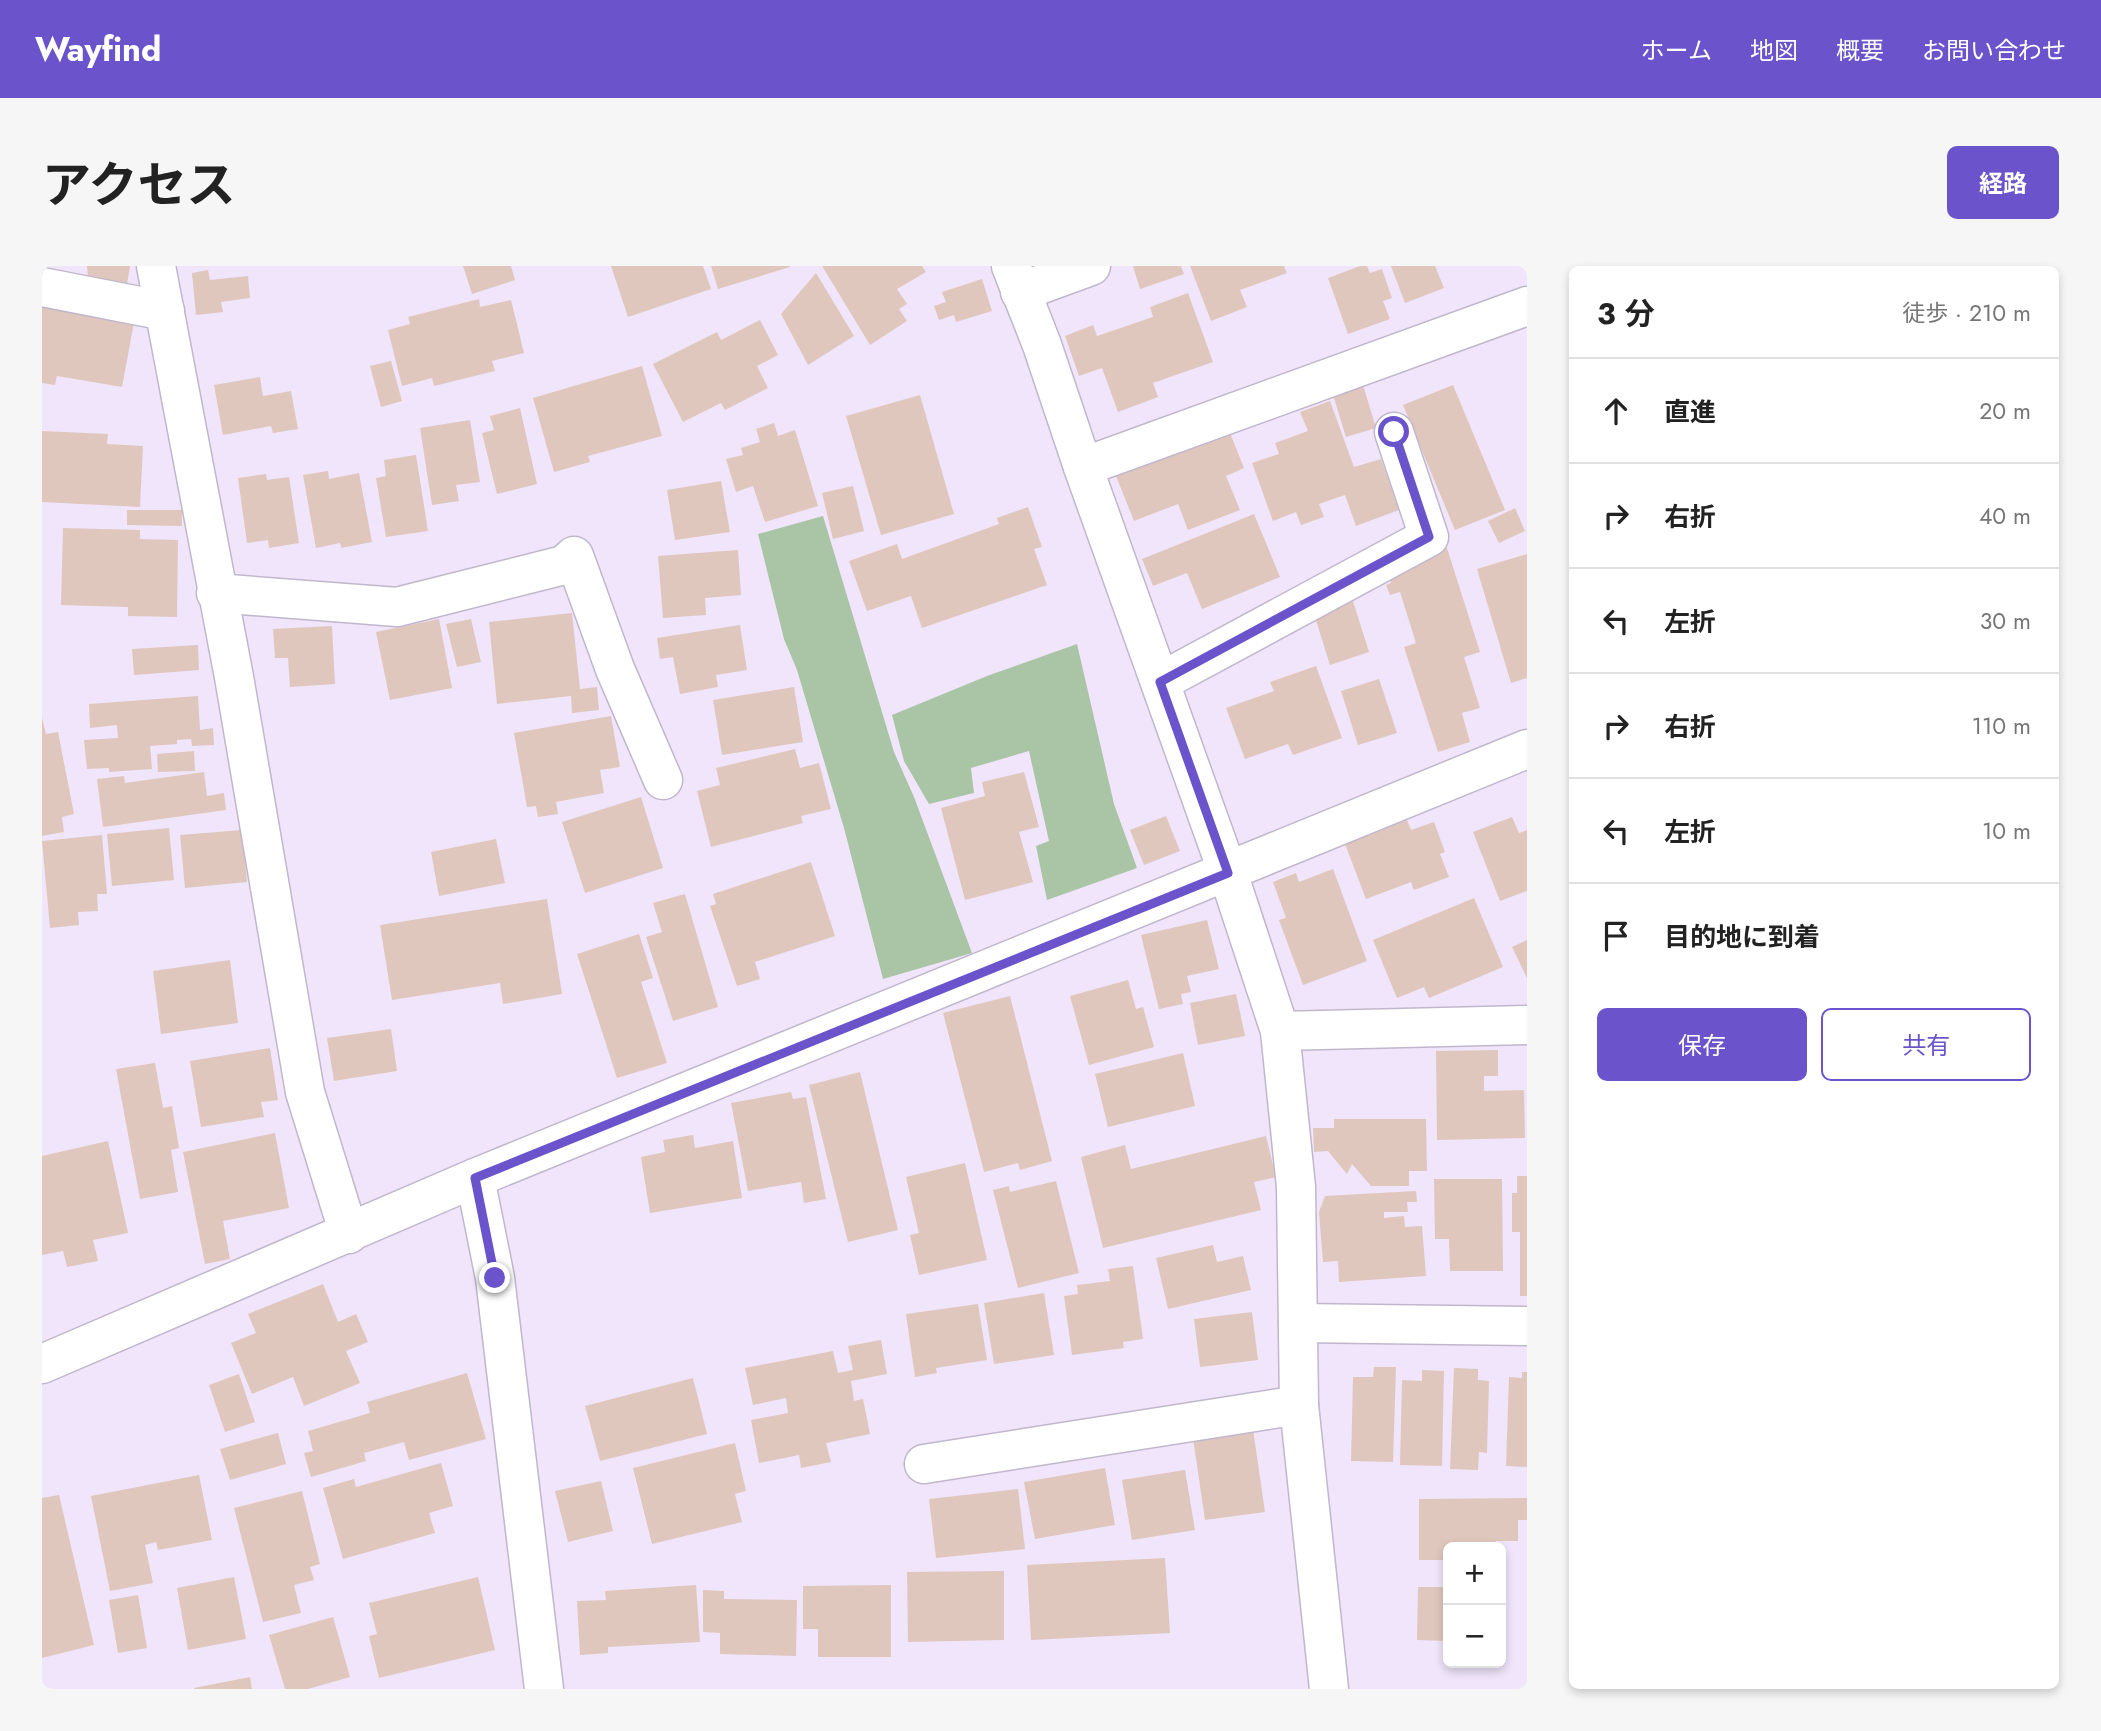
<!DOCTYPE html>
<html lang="ja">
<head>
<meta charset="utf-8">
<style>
  body { margin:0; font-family:Jost,"Noto Sans JP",sans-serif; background:#f6f6f6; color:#222 }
  .controls { position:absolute; right:21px; bottom:21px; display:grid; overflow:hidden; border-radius:10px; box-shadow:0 4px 10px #0003 }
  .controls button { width:63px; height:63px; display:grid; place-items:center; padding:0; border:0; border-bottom:2px solid #e0e0e0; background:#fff; color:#222; font:35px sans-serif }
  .stop { position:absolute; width:21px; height:21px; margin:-16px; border:5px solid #6b53cc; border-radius:50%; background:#fff }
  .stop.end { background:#6b53cc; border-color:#fff; box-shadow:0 2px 7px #0008 }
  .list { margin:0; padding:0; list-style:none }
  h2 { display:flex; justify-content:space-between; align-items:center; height:91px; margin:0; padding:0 28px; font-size:30px }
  h2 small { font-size:23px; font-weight:400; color:#767676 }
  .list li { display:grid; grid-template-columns:46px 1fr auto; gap:21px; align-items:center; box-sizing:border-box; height:105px; padding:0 28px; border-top:2px solid #e0e0e0 }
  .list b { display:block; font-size:26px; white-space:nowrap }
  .list em { font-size:23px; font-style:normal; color:#767676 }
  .actions { display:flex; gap:14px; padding:21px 28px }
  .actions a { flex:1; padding:16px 0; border:2px solid #6b53cc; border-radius:10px; text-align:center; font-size:24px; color:#6b53cc }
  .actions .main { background:#6b53cc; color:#fff }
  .icon { flex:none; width:38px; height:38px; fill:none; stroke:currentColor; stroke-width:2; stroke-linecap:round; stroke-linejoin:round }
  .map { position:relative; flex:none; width:1485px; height:1423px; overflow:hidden; border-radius:10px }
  header { display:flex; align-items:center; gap:42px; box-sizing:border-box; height:98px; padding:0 35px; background:#6b53cc; color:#fff }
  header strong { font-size:33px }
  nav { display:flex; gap:38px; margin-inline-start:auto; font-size:24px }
  .intro { display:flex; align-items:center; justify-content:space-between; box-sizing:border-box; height:168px; padding:0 42px }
  h1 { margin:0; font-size:49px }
  .button { padding:18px 32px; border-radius:10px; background:#6b53cc; color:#fff; font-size:24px; font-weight:700 }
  main { display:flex; gap:42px; padding:0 42px }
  aside { flex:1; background:#fff; border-radius:10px; box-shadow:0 4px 10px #0003 }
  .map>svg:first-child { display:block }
  .green { fill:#aac4a6 }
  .building { fill:#e0c7bd }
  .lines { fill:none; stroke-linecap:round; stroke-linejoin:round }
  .minor-casing { stroke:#c1b7cc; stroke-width:41 }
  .minor { stroke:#fff; stroke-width:38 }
  .route { stroke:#6b53cc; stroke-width:9 }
</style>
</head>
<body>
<header>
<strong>Wayfind</strong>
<nav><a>ホーム</a><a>地図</a><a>概要</a><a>お問い合わせ</a></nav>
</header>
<div class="intro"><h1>アクセス</h1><a class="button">経路</a></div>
<main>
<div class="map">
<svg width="1485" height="1423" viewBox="0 0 1485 1423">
  <rect width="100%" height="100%" fill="#f0e5fb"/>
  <g class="green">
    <polygon points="781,250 852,486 872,531 930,687 841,713 802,562 755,404 742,373 716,268"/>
    <polygon points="1035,378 1072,538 1095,602 1005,634 994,580 1007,575 987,485 929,502 932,527 887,538 862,495 850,449 945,410"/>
  </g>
  <g class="building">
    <polygon points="45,0 88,0 85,18 46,11"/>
    <polygon points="421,0 469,0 473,14 430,28"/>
    <polygon points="569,0 661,0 669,23 586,51"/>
    <polygon points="669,0 748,0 748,1 676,23"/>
    <polygon points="780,0 880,0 884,6 855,23 865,38 857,43 865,55 828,79"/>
    <polygon points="1091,0 1139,0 1142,8 1098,23"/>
    <polygon points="1148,0 1242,0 1245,7 1198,24 1205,41 1169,55"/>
    <polygon points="1318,0 1325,0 1328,7 1340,3 1350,32 1341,35 1348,53 1306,68 1286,12"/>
    <polygon points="1349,0 1393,0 1402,22 1363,37"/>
    <polygon points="166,4 168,14 206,10 208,32 179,36 181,46 154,49 150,7"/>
    <polygon points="774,7 812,70 766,99 739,48"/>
    <polygon points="940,13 950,45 914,56 912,49 897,54 892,40 904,36 900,26"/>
    <polygon points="1146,27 1171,96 1111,117 1116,131 1076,146 1060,102 1037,110 1023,70 1051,59 1055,70 1111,51 1108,41"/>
    <polygon points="437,33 438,41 469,34 482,87 450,95 453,105 392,120 390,112 360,120 346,64 368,58 366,51"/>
    <polygon points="0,34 93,51 80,121 15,110 13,119 0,117"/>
    <polygon points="718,54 736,89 715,100 726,122 683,144 679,137 641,156 611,98 675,66 679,74"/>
    <polygon points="349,95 360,135 339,141 328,100"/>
    <polygon points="600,100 620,170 546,190 548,196 512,206 491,132"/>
    <polygon points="218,111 221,130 249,125 256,163 231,167 229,160 181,169 172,119"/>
    <polygon points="1321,119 1334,162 1304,171 1291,129"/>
    <polygon points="1411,119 1463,244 1413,264 1361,139"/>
    <polygon points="878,129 912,248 839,269 804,150"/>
    <polygon points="1288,135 1312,201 1339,193 1357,244 1314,260 1303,229 1277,238 1282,251 1259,259 1254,246 1231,255 1210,197 1237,188 1233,177 1266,165 1258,146"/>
    <polygon points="478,142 495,218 455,228 440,167 452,164 448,150"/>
    <polygon points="428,154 438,216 414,219 417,235 390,239 378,162"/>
    <polygon points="732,157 736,170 753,164 776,240 723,256 711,220 694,226 684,193 701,189 699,182 718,176 714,163"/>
    <polygon points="0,165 66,168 65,178 101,180 98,241 0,236"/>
    <polygon points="1188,167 1202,202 1184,210 1198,244 1146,264 1136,238 1092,255 1072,205"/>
    <polygon points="374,189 386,265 344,271 334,212 344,210 342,194"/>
    <polygon points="286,205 287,213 317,207 330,276 299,282 298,277 274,282 261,209"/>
    <polygon points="224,208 225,214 247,211 257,277 227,282 226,274 205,277 196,212"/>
    <polygon points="679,215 688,266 633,274 625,224"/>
    <polygon points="811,220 822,265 791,273 780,227"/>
    <polygon points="986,241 1000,281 992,283 1005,319 880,362 869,330 825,345 807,295 855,278 860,293 957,258 955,252"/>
    <polygon points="1473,242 1483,265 1457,277 1446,255"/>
    <polygon points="85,244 140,244 140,260 85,259"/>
    <polygon points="1212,248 1238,311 1160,343 1145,307 1111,320 1100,293"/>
    <polygon points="21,262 98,264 98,273 136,274 135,351 86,350 86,341 19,339"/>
    <polygon points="1404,279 1438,386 1422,391 1438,442 1420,447 1428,476 1396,486 1362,381 1374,377 1358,326 1348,329 1344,319 1349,317 1346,307 1377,287"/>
    <polygon points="696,284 699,329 663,332 664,349 621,352 616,290"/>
    <polygon points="1485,288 1485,412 1469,417 1435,303"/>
    <polygon points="1310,332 1327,386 1288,399 1271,345"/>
    <polygon points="530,347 538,423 555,421 557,444 530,447 529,430 455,438 447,356"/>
    <polygon points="397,353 410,422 348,434 334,366"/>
    <polygon points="429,353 439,396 415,401 404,358"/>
    <polygon points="698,359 705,404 674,409 676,421 638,428 631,391 618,393 615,372"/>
    <polygon points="290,360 293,418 248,421 246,392 233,392 231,363"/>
    <polygon points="156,379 157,404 92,409 90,383"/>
    <polygon points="1274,400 1300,472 1251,489 1246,478 1203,493 1184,442 1232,425 1228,416"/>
    <polygon points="1337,413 1355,467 1316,479 1299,425"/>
    <polygon points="752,421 761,476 680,489 671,434"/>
    <polygon points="156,430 158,464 171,462 172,479 150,480 149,473 135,474 135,478 108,480 110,503 67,506 67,502 45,503 42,474 76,472 75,459 48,462 47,438"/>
    <polygon points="569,450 578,501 558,504 562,527 514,536 516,548 496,551 494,540 485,541 472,467"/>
    <polygon points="0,452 4,468 16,466 32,548 20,551 22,566 0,570"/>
    <polygon points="753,483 758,502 777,497 789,543 759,550 761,557 669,581 655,525 678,519 674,502"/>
    <polygon points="152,485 153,505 116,506 115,488"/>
    <polygon points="162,506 165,530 182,527 184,544 61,561 55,513 82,510 83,517"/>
    <polygon points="982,506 997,561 977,566 991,616 923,634 899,542 943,530 940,516"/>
    <polygon points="599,531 621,602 543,627 520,556"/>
    <polygon points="1124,550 1138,585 1102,599 1088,564"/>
    <polygon points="1470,551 1477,567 1485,564 1485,625 1458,635 1431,566"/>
    <polygon points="1365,554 1369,564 1392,556 1403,586 1398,588 1407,611 1372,624 1369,616 1324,633 1303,578"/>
    <polygon points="127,562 132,614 70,620 65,568"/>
    <polygon points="200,564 205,616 143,622 138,569"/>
    <polygon points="60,569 65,628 55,628 56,645 36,646 37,659 8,662 0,575"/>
    <polygon points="454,573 463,617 397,630 389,586"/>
    <polygon points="769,596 793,670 713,696 718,713 695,720 668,640 674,638 671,628"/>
    <polygon points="1291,603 1325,695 1261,719 1237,654 1244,652 1231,616 1254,607 1257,616"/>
    <polygon points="643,628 676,741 631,755 604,671 620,666 611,637"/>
    <polygon points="1432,632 1461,701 1387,732 1382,721 1355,732 1331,674"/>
    <polygon points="505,633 520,728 461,738 458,717 350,734 338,659"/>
    <polygon points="1165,654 1177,703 1145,710 1149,726 1139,728 1141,738 1117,743 1099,669"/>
    <polygon points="597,668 611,712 599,716 625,797 575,812 535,688"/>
    <polygon points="1485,674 1485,712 1470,681"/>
    <polygon points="188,694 196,757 119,768 111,705"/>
    <polygon points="1086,714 1094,743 1101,741 1112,781 1047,799 1028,730"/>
    <polygon points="1194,728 1203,770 1156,779 1148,737"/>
    <polygon points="968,730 1010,895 978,904 976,897 942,906 901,747"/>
    <polygon points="349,763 355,805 292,815 285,772"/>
    <polygon points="228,782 236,834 219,836 222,851 159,861 148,795"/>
    <polygon points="1456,784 1456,810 1442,810 1442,825 1482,824 1483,872 1395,874 1394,785"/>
    <polygon points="1141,787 1153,840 1066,861 1053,808"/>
    <polygon points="113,797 121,842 130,840 137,882 129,884 136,926 98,933 74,803"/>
    <polygon points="818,806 856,964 806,976 767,819"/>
    <polygon points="749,826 751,833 764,831 784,933 762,937 759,916 706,925 689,837"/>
    <polygon points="1292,853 1384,853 1385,905 1367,905 1367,920 1329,920 1310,898 1305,908 1286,885 1272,886 1271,862 1292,862"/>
    <polygon points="233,867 247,942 181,955 188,993 163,998 141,886"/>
    <polygon points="651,869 653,882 691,875 700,932 608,947 599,891 623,886 621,874"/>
    <polygon points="1224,870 1234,911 1212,916 1219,944 1061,982 1039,891 1083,879 1089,903"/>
    <polygon points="66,875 86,967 51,974 56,995 25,1001 21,985 0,989 0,890"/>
    <polygon points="923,897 945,994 877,1009 868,969 877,967 864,911"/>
    <polygon points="1475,910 1485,910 1485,1030 1478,1030 1478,966 1470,966 1470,927 1475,927"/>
    <polygon points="1392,913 1460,913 1461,1005 1408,1005 1407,973 1393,973"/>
    <polygon points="1014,915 1037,1007 976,1022 951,924 967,920 968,926"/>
    <polygon points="1374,925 1375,936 1365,936 1366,946 1342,946 1342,952 1362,950 1363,961 1380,960 1384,1010 1297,1016 1296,995 1281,996 1277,946 1283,930"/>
    <polygon points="1171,979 1175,996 1201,990 1209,1024 1126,1043 1114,992"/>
    <polygon points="1091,1000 1101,1073 1081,1076 1082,1082 1030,1089 1022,1030 1036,1028 1035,1019 1068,1015 1066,1003"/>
    <polygon points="281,1018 296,1056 314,1048 326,1076 304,1085 318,1117 262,1140 251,1111 210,1128 189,1077 214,1067 206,1048"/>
    <polygon points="1002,1027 1012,1089 952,1098 942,1037"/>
    <polygon points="936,1038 945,1094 894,1102 895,1107 873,1111 864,1048"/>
    <polygon points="1210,1046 1216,1094 1158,1101 1152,1053"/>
    <polygon points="839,1074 845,1108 809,1115 812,1135 821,1133 828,1168 784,1177 789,1196 759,1202 757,1189 717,1197 709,1154 746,1147 744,1132 711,1139 703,1102 791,1085 796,1107 811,1104 806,1080"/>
    <polygon points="1332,1101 1354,1101 1351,1196 1309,1195 1311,1111 1331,1111"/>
    <polygon points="1412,1102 1436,1103 1436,1114 1447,1115 1445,1187 1437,1186 1436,1204 1408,1203"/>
    <polygon points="1380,1104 1402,1105 1400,1200 1358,1199 1360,1114 1380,1115"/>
    <polygon points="1480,1106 1485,1106 1485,1201 1464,1200 1467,1111 1480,1112"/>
    <polygon points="425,1107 444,1173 367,1194 362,1176 322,1187 324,1195 269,1211 262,1187 271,1185 266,1165 328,1147 325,1136"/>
    <polygon points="197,1108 213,1156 183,1166 167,1119"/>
    <polygon points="651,1112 665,1168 558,1195 543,1140"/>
    <polygon points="1211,1163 1223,1246 1163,1254 1151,1172"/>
    <polygon points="236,1167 244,1198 188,1214 178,1183"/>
    <polygon points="693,1177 704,1225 693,1228 700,1256 610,1278 591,1202"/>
    <polygon points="399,1197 411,1240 387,1247 393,1267 301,1293 281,1222 312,1213 314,1221"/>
    <polygon points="1063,1202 1073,1259 993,1273 982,1216"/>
    <polygon points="1143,1204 1153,1264 1090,1274 1080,1214"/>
    <polygon points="157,1209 170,1274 116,1284 114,1276 103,1279 111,1317 68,1325 49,1230"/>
    <polygon points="559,1215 571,1265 526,1276 513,1225"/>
    <polygon points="976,1223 983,1283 894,1292 887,1233"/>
    <polygon points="260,1225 278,1298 268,1301 272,1314 252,1319 259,1347 221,1356 192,1242"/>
    <polygon points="17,1229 52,1379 0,1392 0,1232"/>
    <polygon points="1485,1232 1485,1254 1476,1254 1476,1275 1454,1275 1454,1281 1406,1281 1406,1294 1377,1294 1377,1233"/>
    <polygon points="1123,1292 1128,1367 989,1374 985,1299"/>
    <polygon points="962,1305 962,1374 866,1376 865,1306"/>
    <polygon points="192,1311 204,1373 146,1384 135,1322"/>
    <polygon points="436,1311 453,1384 337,1412 327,1370 335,1368 327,1337"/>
    <polygon points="654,1319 658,1376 566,1381 566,1387 538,1389 535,1335 564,1334 563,1325"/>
    <polygon points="849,1319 849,1391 776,1391 776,1363 761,1363 761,1320"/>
    <polygon points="1376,1321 1406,1321 1406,1375 1375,1374"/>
    <polygon points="661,1324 682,1325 682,1333 755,1334 754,1390 678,1388 678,1367 661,1366"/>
    <polygon points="96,1329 105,1382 76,1387 67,1334"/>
    <polygon points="291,1351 308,1411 266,1423 243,1423 227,1369"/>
    <polygon points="208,1411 210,1423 152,1423 152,1422"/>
  </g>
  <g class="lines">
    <g class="minor-casing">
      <g id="minor">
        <polyline points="114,0 192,411 263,826 307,968"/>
        <polyline points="969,0 1000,79 1041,201 1186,607 1238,765 1254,921 1257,1139 1287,1423"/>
        <polyline points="0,21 123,45"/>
        <polyline points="978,26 1049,0"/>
        <polyline points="1041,201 1485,40"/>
        <polyline points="174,327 355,341 522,299 532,290 573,403 621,514"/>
        <polyline points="1118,416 1387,271 1352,166"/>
        <polyline points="1238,765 1485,759"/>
        <polyline points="433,912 453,1012 502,1423"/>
        <polyline points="1256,1057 1485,1060"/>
        <polyline points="0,1098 433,912 1485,483"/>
        <polyline points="882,1198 1257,1139"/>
      </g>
    </g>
    <use href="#minor" class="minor"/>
  </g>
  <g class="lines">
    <polyline class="route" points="453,1012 433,912 1186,607 1118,416 1387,271 1352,166"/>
  </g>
</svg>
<div class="controls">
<button>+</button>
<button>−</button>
</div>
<div class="stop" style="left:1352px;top:166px"></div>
<div class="stop end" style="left:453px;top:1012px"></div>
</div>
<aside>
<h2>3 分<small>徒歩 · 210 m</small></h2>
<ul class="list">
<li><svg class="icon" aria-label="ahead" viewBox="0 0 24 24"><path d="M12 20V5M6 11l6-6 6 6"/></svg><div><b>直進</b></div><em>20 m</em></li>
<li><svg class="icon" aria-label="right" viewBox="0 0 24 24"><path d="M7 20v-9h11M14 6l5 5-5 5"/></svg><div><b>右折</b></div><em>40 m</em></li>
<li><svg class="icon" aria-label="left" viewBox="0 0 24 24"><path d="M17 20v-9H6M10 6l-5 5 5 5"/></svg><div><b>左折</b></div><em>30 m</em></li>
<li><svg class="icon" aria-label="right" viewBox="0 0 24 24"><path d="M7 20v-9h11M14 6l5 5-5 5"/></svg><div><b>右折</b></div><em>110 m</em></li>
<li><svg class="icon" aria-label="left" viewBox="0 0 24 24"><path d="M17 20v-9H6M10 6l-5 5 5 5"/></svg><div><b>左折</b></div><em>10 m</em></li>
<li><svg class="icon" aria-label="arrive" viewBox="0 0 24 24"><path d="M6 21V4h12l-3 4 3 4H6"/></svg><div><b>目的地に到着</b></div></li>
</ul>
<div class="actions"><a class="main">保存</a><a>共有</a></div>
</aside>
</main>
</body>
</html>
